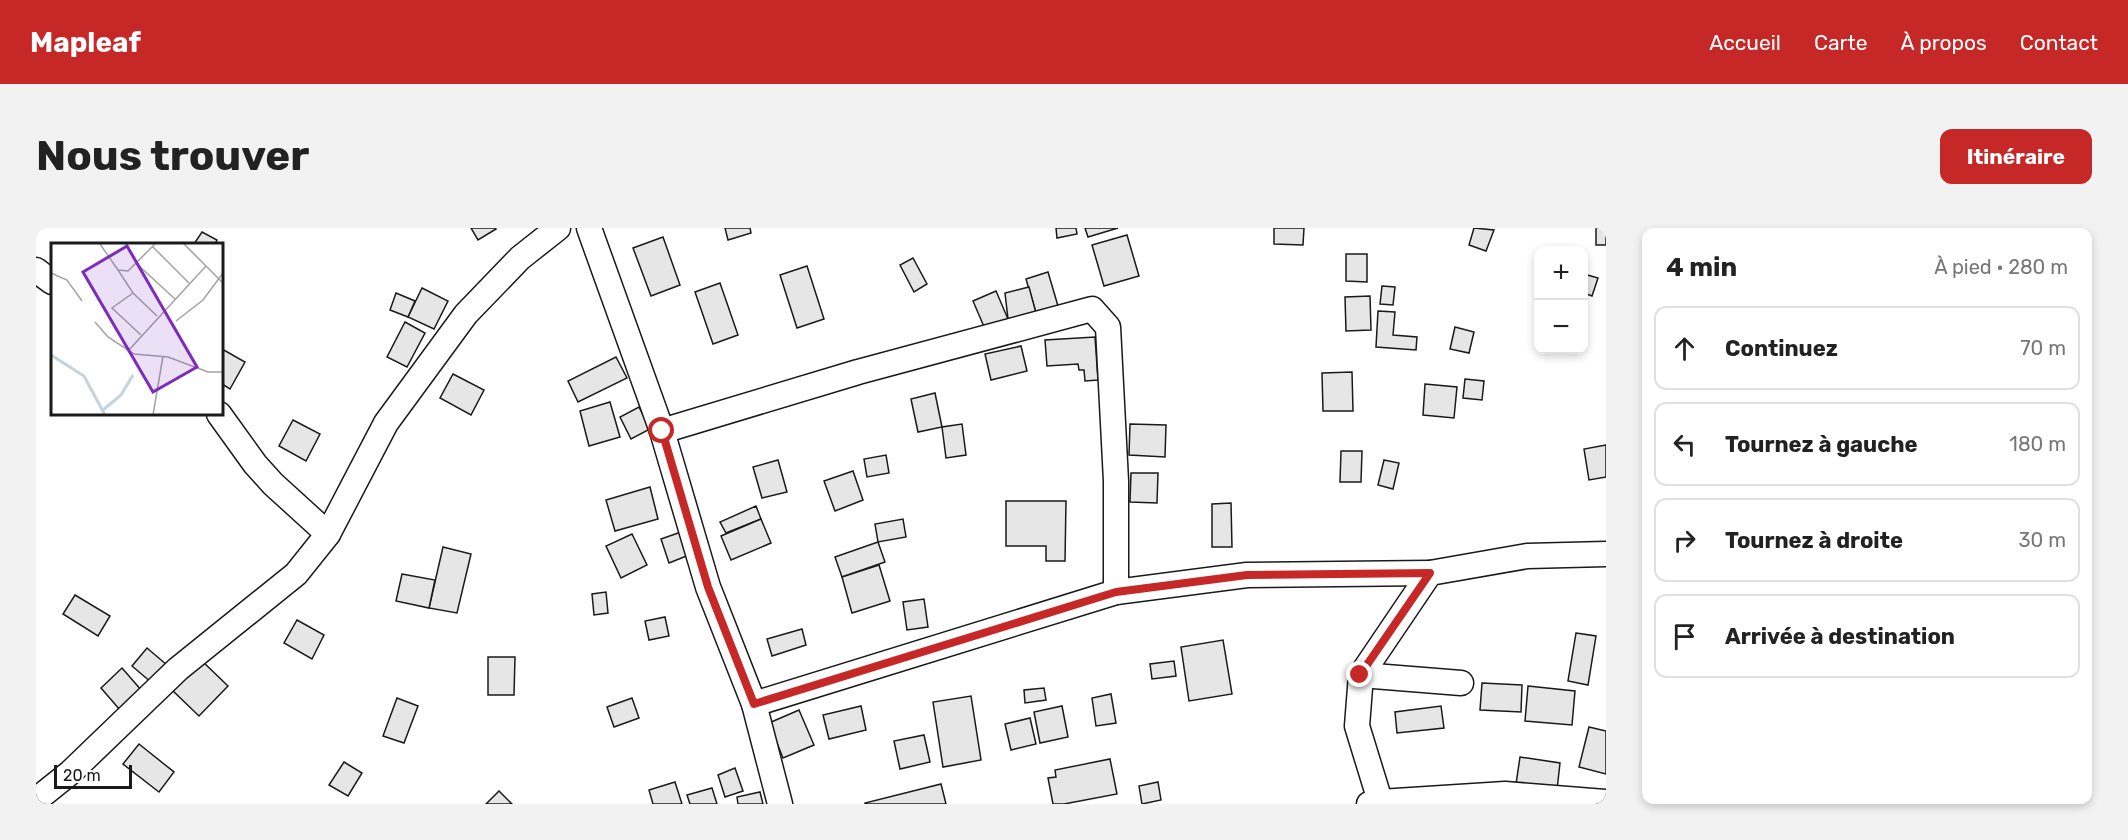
<!DOCTYPE html>
<html lang="fr">
<head>
<meta charset="utf-8">
<style>
  body { margin:0; font-family:Rubik,sans-serif; background:#f2f2f2; color:#222 }
  .controls { position:absolute; right:18px; top:18px; display:grid; overflow:hidden; border-radius:12px; box-shadow:0 3px 9px #0003 }
  .controls button { width:54px; height:54px; display:grid; place-items:center; padding:0; border:0; border-bottom:2px solid #e0e0e0; background:#fff; color:#222; font:30px sans-serif }
  .scale { position:absolute; left:18px; bottom:15px; width:78px; box-sizing:border-box; padding-left:6px; border:3px solid #1a1a1a; border-top:0; font-size:16px; line-height:21px; white-space:nowrap; color:#1a1a1a; -webkit-text-stroke:4px #fff; paint-order:stroke }
  .stop { position:absolute; width:18px; height:18px; margin:-14px; border:4px solid #c62828; border-radius:50%; background:#fff }
  .stop.end { background:#c62828; border-color:#fff; box-shadow:0 2px 6px #0008 }
  .list { margin:0; padding:0; list-style:none }
  h2 { display:flex; justify-content:space-between; align-items:center; height:78px; margin:0; padding:0 24px; font-size:26px }
  h2 small { font-size:20px; font-weight:400; color:#767676 }
  .list li { display:grid; grid-template-columns:39px 1fr auto; gap:18px; align-items:center; box-sizing:border-box; height:84px; margin:0 12px 12px; padding:0 12px; border:2px solid #e0e0e0; border-radius:12px }
  .list b { display:block; font-size:22px; white-space:nowrap }
  .list em { font-size:20px; font-style:normal; color:#767676 }
  .icon { flex:none; width:33px; height:33px; fill:none; stroke:currentColor; stroke-width:2; stroke-linecap:round; stroke-linejoin:round }
  .map { position:relative; flex:none; width:1570px; height:576px; overflow:hidden; border-radius:12px }
  header { display:flex; align-items:center; gap:36px; box-sizing:border-box; height:84px; padding:0 30px; background:#c62828; color:#fff }
  header strong { font-size:28px }
  nav { display:flex; gap:33px; margin-inline-start:auto; font-size:21px }
  .intro { display:flex; align-items:center; justify-content:space-between; box-sizing:border-box; height:144px; padding:0 36px }
  h1 { margin:0; font-size:42px }
  .button { padding:15px 27px; border-radius:12px; background:#c62828; color:#fff; font-size:21px; font-weight:700 }
  main { display:flex; gap:36px; padding:0 36px }
  aside { flex:1; background:#fff; border-radius:12px; box-shadow:0 3px 9px #0003 }
  .map>svg:first-child { display:block }
  .building { fill:#e6e6e6; stroke:#1a1a1a; stroke-width:1.5 }
  .lines { fill:none; stroke-linecap:round; stroke-linejoin:round }
  .minor-casing { stroke:#1a1a1a; stroke-width:27 }
  .minor { stroke:#fff; stroke-width:24 }
  .route { stroke:#c62828; stroke-width:8 }
  .inset-river { fill:none; stroke:#c6d2dc; stroke-width:3 }
  .inset-road { fill:none; stroke:#a3a3a3; stroke-width:1.5 }
  .view { fill:#7b2cbf; fill-opacity:0.15; stroke:#7b2cbf; stroke-width:3 }
  .inset-edge { fill:none; stroke:#1a1a1a; stroke-width:3 }
</style>
</head>
<body>
<header>
<strong>Mapleaf</strong>
<nav><a>Accueil</a><a>Carte</a><a>À propos</a><a>Contact</a></nav>
</header>
<div class="intro"><h1>Nous trouver</h1><a class="button">Itinéraire</a></div>
<main>
<div class="map">
<svg width="1570" height="576" viewBox="0 0 1570 576">
  <rect width="100%" height="100%" fill="#fff"/>
  <g class="building">
    <polygon points="435,0 459,0 460,1 442,12"/>
    <polygon points="689,0 714,0 715,5 692,12"/>
    <polygon points="1020,0 1040,0 1041,6 1021,10"/>
    <polygon points="1049,0 1082,0 1052,9"/>
    <polygon points="1238,0 1268,0 1267,17 1238,16"/>
    <polygon points="1438,0 1458,2 1450,23 1433,17"/>
    <rect x="1560" y="0" width="10" height="17"/>
    <polygon points="166,4 181,12 179,16 158,16"/>
    <polygon points="1091,7 1103,48 1068,58 1056,17"/>
    <polygon points="627,9 644,57 615,68 597,20"/>
    <polygon points="1310,26 1331,26 1331,54 1310,53"/>
    <polygon points="877,30 891,56 878,64 864,37"/>
    <polygon points="771,38 788,91 761,100 744,47"/>
    <polygon points="1012,44 1022,78 1000,85 990,51"/>
    <polygon points="1548,46 1562,50 1556,68 1548,65"/>
    <polygon points="684,55 702,107 677,116 659,64"/>
    <polygon points="1346,58 1359,59 1357,77 1344,76"/>
    <polygon points="993,59 1000,85 976,92 972,91 969,65"/>
    <polygon points="386,60 412,73 398,101 372,89"/>
    <polygon points="960,63 972,91 949,101 937,73"/>
    <polygon points="360,65 379,73 372,89 354,82"/>
    <polygon points="1334,68 1335,102 1310,103 1309,69"/>
    <polygon points="1342,83 1359,84 1357,107 1381,109 1380,122 1340,119"/>
    <polygon points="369,94 389,105 371,139 351,129"/>
    <polygon points="1419,99 1438,104 1433,125 1414,121"/>
    <polygon points="1059,109 1062,152 1049,153 1048,142 1043,142 1042,136 1011,138 1009,112"/>
    <polygon points="985,118 991,143 955,152 949,126"/>
    <polygon points="186,121 209,134 194,161 186,156"/>
    <polygon points="580,129 591,150 542,174 532,153"/>
    <polygon points="1316,144 1317,183 1287,183 1286,145"/>
    <polygon points="417,146 448,162 435,187 404,170"/>
    <polygon points="1429,151 1448,153 1446,172 1427,170"/>
    <polygon points="1389,156 1421,159 1418,190 1387,187"/>
    <polygon points="899,165 906,199 882,204 875,171"/>
    <polygon points="574,174 584,209 553,218 544,183"/>
    <polygon points="603,179 614,201 595,211 584,189"/>
    <polygon points="257,192 284,206 270,233 243,218"/>
    <polygon points="926,196 930,227 910,230 906,199"/>
    <polygon points="1094,196 1130,197 1129,229 1093,227"/>
    <polygon points="1570,217 1570,249 1553,252 1548,221"/>
    <polygon points="1305,223 1326,223 1325,254 1304,254"/>
    <polygon points="850,227 853,245 831,249 828,231"/>
    <polygon points="742,232 751,264 726,270 717,239"/>
    <polygon points="1348,232 1363,235 1357,261 1342,257"/>
    <polygon points="817,243 827,272 799,283 788,253"/>
    <polygon points="1095,245 1122,245 1121,275 1094,274"/>
    <polygon points="614,259 622,291 579,303 570,272"/>
    <polygon points="970,273 1030,273 1029,333 1010,333 1010,318 970,318"/>
    <polygon points="1195,275 1196,319 1176,319 1176,276"/>
    <polygon points="720,278 725,291 690,305 684,294"/>
    <polygon points="725,291 735,315 695,332 685,308"/>
    <polygon points="867,291 870,309 842,314 839,296"/>
    <polygon points="645,304 653,327 633,335 625,311"/>
    <polygon points="596,306 611,337 585,350 570,318"/>
    <polygon points="842,314 849,334 806,349 799,329"/>
    <polygon points="407,319 435,326 421,385 393,380"/>
    <polygon points="843,337 854,373 816,385 806,349"/>
    <polygon points="366,346 399,352 393,380 360,373"/>
    <polygon points="570,364 572,385 558,387 556,366"/>
    <polygon points="39,367 74,388 62,408 27,386"/>
    <polygon points="888,371 892,399 871,402 867,374"/>
    <polygon points="629,389 633,408 613,412 609,393"/>
    <polygon points="261,392 288,407 276,431 248,415"/>
    <polygon points="766,401 770,417 736,428 731,411"/>
    <polygon points="1540,405 1560,408 1552,457 1532,453"/>
    <polygon points="1187,412 1196,466 1153,473 1145,419"/>
    <polygon points="111,420 131,437 116,455 96,438"/>
    <polygon points="452,429 479,429 478,467 452,467"/>
    <polygon points="165,432 192,458 163,488 136,462"/>
    <polygon points="1138,433 1140,448 1116,451 1114,436"/>
    <polygon points="86,440 106,463 84,482 65,460"/>
    <polygon points="1446,455 1486,457 1485,484 1444,482"/>
    <polygon points="1492,458 1539,463 1536,497 1489,493"/>
    <polygon points="1008,460 1010,472 989,475 988,462"/>
    <polygon points="1075,466 1080,495 1060,498 1056,470"/>
    <polygon points="935,468 945,532 907,539 897,474"/>
    <polygon points="361,470 382,478 368,515 347,508"/>
    <polygon points="596,470 603,490 578,499 571,479"/>
    <polygon points="825,478 830,502 793,511 787,487"/>
    <polygon points="1026,478 1032,509 1004,515 998,484"/>
    <polygon points="1405,478 1408,500 1361,505 1359,484"/>
    <polygon points="763,482 778,517 747,530 733,495"/>
    <polygon points="994,490 1000,516 975,522 969,496"/>
    <polygon points="1553,499 1570,503 1570,546 1543,539"/>
    <polygon points="888,507 894,534 864,541 858,513"/>
    <polygon points="103,516 138,544 123,564 87,536"/>
    <polygon points="1484,529 1524,535 1521,562 1480,556"/>
    <polygon points="1074,531 1081,566 1028,576 1017,576 1012,550 1020,549 1019,542"/>
    <polygon points="308,534 326,545 312,568 293,557"/>
    <polygon points="699,540 707,563 689,569 682,547"/>
    <polygon points="639,554 646,576 617,576 613,562"/>
    <polygon points="1122,554 1125,572 1106,576 1103,558"/>
    <polygon points="905,556 910,576 829,576 829,575"/>
    <polygon points="676,560 681,576 654,576 651,567"/>
    <polygon points="463,563 476,576 450,576"/>
    <polygon points="724,564 727,576 702,576 701,569"/>
  </g>
  <g class="lines">
    <g class="minor-casing">
      <g id="minor">
        <polyline points="553,0 626,203 672,359 718,476 744,576"/>
        <polyline points="0,42 16,54"/>
        <polyline points="183,186 219,236 237,256 292,306"/>
        <polyline points="626,203 822,144 1056,81 1072,99 1080,253 1080,364"/>
        <polyline points="1325,447 1425,455"/>
        <polyline points="718,476 1080,364 1211,347 1394,345"/>
        <polyline points="0,572 35,544 142,441 260,346 292,306 350,195 430,86 484,30 522,0"/>
        <polyline points="1333,576 1344,574 1469,566 1570,574"/>
        <polyline points="1345,576 1321,498 1325,447 1394,345 1491,328 1570,326"/>
      </g>
    </g>
    <use href="#minor" class="minor"/>
  </g>
  <g class="lines">
    <polyline class="route" points="626,203 672,359 718,476 1080,364 1211,347 1394,345 1324,447"/>
  </g>
  <g transform="translate(15 15)">
    <rect width="172" height="172" fill="#fff"/>
    <path class="inset-river" d="M0,112L33,133L54,172M52,167L70,152L82,132"/>
    <path class="inset-road" d="M49,1L67,27L77,28L104,1M75,1L86,21L124,56M133,1L172,40M101,3L138,40M67,27L82,50L106,73M0,30L16,37L31,58M82,50L61,65L90,92M125,78L152,57L172,30M44,79L57,94L83,111L117,114L157,129H171M77,108L155,23M102,172L112,113"/>
    <path class="view" d="M76,3L146,124L102,149L32,29Z"/>
    <rect width="172" height="172" class="inset-edge"/>
  </g>
</svg>
<div class="controls">
<button>+</button>
<button>−</button>
</div>
<div class="scale">20 m</div>
<div class="stop" style="left:626px;top:203px"></div>
<div class="stop end" style="left:1324px;top:447px"></div>
</div>
<aside>
<h2>4 min<small>À pied · 280 m</small></h2>
<ul class="list">
<li><svg class="icon" aria-label="ahead" viewBox="0 0 24 24"><path d="M12 20V5M6 11l6-6 6 6"/></svg><div><b>Continuez</b></div><em>70 m</em></li>
<li><svg class="icon" aria-label="left" viewBox="0 0 24 24"><path d="M17 20v-9H6M10 6l-5 5 5 5"/></svg><div><b>Tournez à gauche</b></div><em>180 m</em></li>
<li><svg class="icon" aria-label="right" viewBox="0 0 24 24"><path d="M7 20v-9h11M14 6l5 5-5 5"/></svg><div><b>Tournez à droite</b></div><em>30 m</em></li>
<li><svg class="icon" aria-label="arrive" viewBox="0 0 24 24"><path d="M6 21V4h12l-3 4 3 4H6"/></svg><div><b>Arrivée à destination</b></div></li>
</ul>
</aside>
</main>
</body>
</html>
